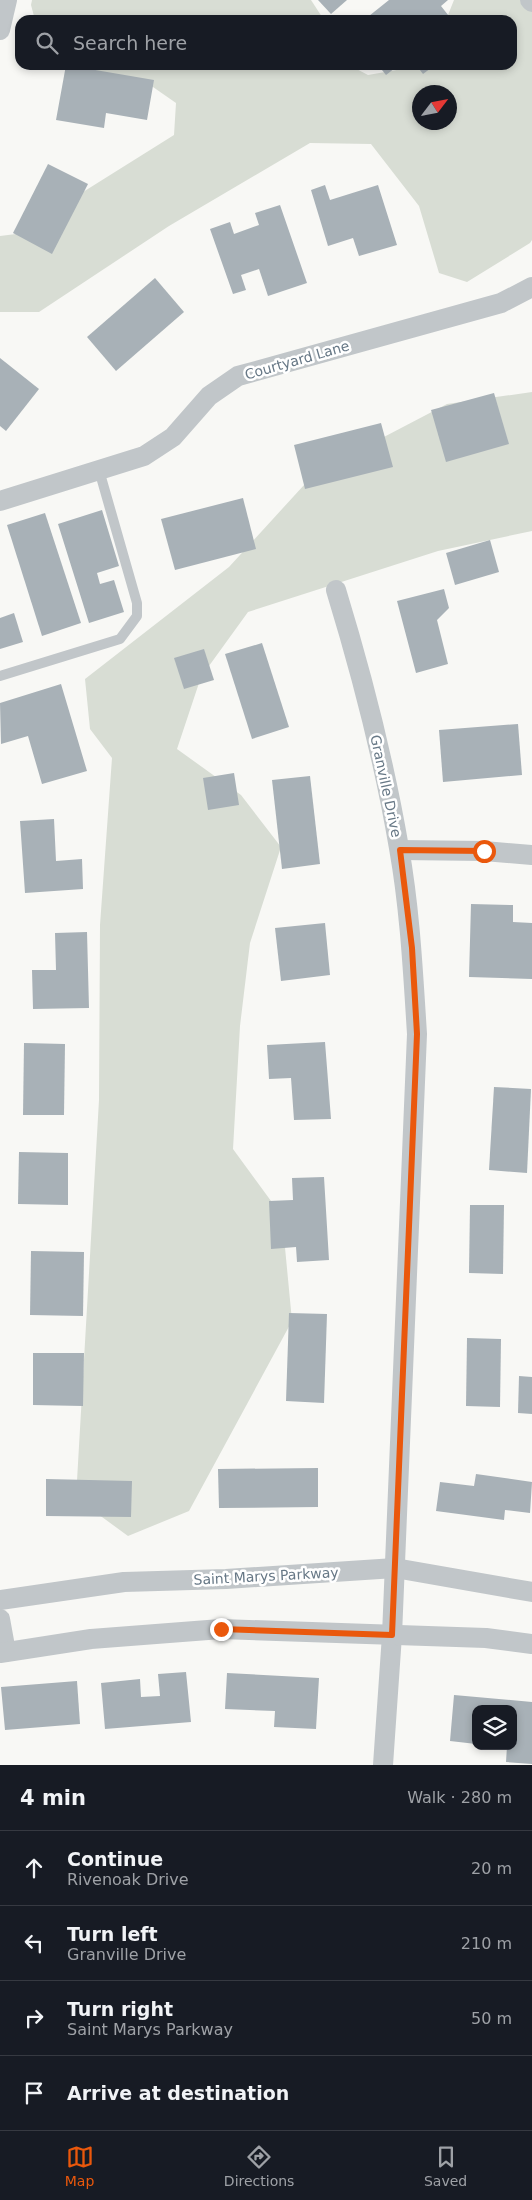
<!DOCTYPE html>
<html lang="en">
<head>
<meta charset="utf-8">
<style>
  body { margin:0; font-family:"DejaVu Sans",sans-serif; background:#242831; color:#f1f3f6 }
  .controls { position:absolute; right:15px; bottom:15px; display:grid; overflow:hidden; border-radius:10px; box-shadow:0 2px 8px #0003 }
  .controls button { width:45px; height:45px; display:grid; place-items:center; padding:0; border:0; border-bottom:1px solid #363941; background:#171b24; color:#f1f3f6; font:25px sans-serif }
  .compass { position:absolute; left:412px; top:85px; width:45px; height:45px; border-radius:50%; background:#171b24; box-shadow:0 2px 8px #0003; rotate:58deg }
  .stop { position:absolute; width:15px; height:15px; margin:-11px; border:4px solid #ea580c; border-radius:50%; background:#fff }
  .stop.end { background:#ea580c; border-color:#fff; box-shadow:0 1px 5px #0008 }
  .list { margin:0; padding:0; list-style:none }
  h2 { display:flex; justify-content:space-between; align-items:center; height:65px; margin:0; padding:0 20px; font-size:21px }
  h2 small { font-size:16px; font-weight:400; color:#9ea1a6 }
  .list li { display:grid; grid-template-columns:32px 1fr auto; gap:15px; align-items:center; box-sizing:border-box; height:75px; padding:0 20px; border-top:1px solid #363941 }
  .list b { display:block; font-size:19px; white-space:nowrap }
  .list p { margin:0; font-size:16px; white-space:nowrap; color:#9ea1a6 }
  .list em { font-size:16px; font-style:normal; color:#9ea1a6 }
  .icon { flex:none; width:28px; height:28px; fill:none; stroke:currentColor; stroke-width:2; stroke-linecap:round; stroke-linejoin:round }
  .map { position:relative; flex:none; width:532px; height:1765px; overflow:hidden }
  .search { position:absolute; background:#171b24; box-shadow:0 2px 8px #0003; left:15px; right:15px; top:15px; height:55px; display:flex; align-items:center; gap:12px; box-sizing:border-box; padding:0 18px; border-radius:15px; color:#9ea1a6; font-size:19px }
  .sheet { height:365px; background:#171b24 }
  nav { display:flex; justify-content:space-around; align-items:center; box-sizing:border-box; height:70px; border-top:1px solid #363941; background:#171b24; font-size:14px; color:#9ea1a6 }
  nav a { display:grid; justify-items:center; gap:2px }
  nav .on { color:#ea580c }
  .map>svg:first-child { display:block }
  .green { fill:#d8ddd4; fill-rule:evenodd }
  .building { fill:#a8b1b7 }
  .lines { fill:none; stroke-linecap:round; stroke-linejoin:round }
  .service { stroke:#c1c6c9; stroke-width:10 }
  .minor { stroke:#c1c6c9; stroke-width:20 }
  .route { stroke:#ea580c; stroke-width:6 }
  .labels { text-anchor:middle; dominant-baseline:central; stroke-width:5; stroke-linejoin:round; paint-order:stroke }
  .street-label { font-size:14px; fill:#677886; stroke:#fff }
</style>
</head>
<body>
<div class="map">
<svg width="532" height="1765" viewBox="0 0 532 1765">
  <rect width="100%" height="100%" fill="#f8f8f5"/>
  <g class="green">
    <polygon points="32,0 311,0 324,20 35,20 31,5"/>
    <path d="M454,0H532V240L530,243L467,282L439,273L419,206L371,144L310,143L169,226L39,312H0V236L16,234L174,135L176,103L153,87L96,74L73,65H349L368,75L425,65H512V20H446ZM420,92H450V122H420Z"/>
    <polygon points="532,392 532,531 438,551 248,612 201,677 177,749 241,795 281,847 250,943 240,1026 233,1149 282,1216 292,1321 189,1511 128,1536 76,1498 99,1100 100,925 112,758 90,729 85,679 229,567 315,473 447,404"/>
  </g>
  <g class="building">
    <polygon points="318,0 347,0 331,14"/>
    <polygon points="389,0 448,0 441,6 452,20 364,20"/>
    <polygon points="66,65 154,80 147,120 106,113 104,128 56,120"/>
    <polygon points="378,65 399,65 386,75"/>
    <polygon points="416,65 435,65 423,74"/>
    <polygon points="48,164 88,184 52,254 13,233"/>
    <polygon points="325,185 330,200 378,185 397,245 359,256 353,238 328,246 311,190"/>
    <polygon points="280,205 307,283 268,296 259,269 241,275 246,290 233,294 210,229 230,222 234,234 259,225 255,213"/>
    <polygon points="155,278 184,312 116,371 87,337"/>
    <polygon points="0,358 39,389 6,431 0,426"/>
    <polygon points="494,393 509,444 446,462 431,410"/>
    <polygon points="381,423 393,467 305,489 294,445"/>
    <polygon points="243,498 256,549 175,570 161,519"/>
    <polygon points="102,510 119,566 97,573 100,584 114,580 124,612 89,623 58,524"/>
    <polygon points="45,513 81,623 42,636 7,525"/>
    <polygon points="490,540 499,572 455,585 446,553"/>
    <polygon points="444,589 449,608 437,620 448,664 416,673 397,601"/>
    <polygon points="14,613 23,642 0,649 0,618"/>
    <polygon points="262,643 289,727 252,739 225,654"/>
    <polygon points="204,649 214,680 184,689 174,658"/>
    <polygon points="61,684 87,771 42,784 28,736 1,744 0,703"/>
    <polygon points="518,724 522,775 443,782 439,730"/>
    <polygon points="234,773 239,805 208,810 203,778"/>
    <polygon points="310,776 320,864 282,869 272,780"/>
    <polygon points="54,819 56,861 82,859 83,889 25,893 20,821"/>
    <polygon points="471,904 513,905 513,922 532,923 532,979 469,977"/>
    <polygon points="325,923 330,975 281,981 275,928"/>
    <polygon points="87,932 89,1008 33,1009 32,970 56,970 55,933"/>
    <polygon points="325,1042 331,1119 294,1120 291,1078 269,1079 267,1045"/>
    <polygon points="24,1043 65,1044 64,1115 23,1115"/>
    <polygon points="494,1087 531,1089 527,1173 489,1170"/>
    <polygon points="19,1152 68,1153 68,1205 18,1204"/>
    <polygon points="324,1177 329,1260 297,1262 296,1247 271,1249 269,1201 293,1200 292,1178"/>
    <polygon points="470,1205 504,1205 503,1274 469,1273"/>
    <polygon points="31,1251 84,1252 83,1316 30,1315"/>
    <polygon points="289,1313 327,1314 324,1403 286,1401"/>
    <polygon points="467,1338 501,1339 500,1407 466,1406"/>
    <polygon points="33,1353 84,1353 83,1406 33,1405"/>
    <polygon points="519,1376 532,1377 532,1414 518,1413"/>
    <polygon points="318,1468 318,1507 219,1508 218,1469"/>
    <polygon points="476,1474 532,1482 530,1513 505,1510 504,1520 436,1511 440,1482 474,1486"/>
    <polygon points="46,1479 132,1481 131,1517 46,1516"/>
    <polygon points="186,1672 191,1722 105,1729 101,1683 140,1679 141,1697 160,1696 158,1674"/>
    <polygon points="227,1673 319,1678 316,1729 274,1727 275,1711 225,1709"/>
    <polygon points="77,1681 80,1724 5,1730 1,1687"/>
    <polygon points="454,1695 532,1702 532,1764 506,1762 507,1746 513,1746 513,1709 476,1709 476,1744 450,1741"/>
  </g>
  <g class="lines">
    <polyline class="service" points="0,676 120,639 137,616 137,603 99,470"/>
    <g class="minor">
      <polyline points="530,0 532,2"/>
      <polyline points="0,30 7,0"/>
      <polyline points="0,501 144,456 173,437 209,396 238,376 501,303 532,287"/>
      <path d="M336,590C362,675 384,760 399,848C410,910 413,972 417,1034L392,1635L383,1765"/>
      <polyline points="400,850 484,851 532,855"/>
      <polyline points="0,1600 124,1582 226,1579 395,1568 532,1592"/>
      <polyline points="0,1619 6,1652"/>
      <polyline points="0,1653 91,1639 221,1629 486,1638 532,1644"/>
    </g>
  </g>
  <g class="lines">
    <polyline class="route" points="221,1629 392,1635 417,1034 412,948 400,850 484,851"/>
  </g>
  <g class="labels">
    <g class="street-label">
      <text transform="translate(297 360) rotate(-16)">Courtyard Lane</text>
      <text transform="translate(386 786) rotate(78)">Granville Drive</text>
      <text transform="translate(266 1576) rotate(-3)">Saint Marys Parkway</text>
    </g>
  </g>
</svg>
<div class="controls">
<button><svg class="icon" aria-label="layers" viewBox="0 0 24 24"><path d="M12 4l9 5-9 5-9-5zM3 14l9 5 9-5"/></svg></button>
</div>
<svg class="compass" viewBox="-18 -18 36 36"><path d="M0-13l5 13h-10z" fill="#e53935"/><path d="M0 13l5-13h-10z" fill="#9ea1a6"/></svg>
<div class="stop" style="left:484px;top:851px"></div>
<div class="stop end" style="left:221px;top:1629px"></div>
<div class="search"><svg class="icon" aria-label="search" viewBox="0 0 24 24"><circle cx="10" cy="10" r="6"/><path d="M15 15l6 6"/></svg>Search here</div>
</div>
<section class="sheet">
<h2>4 min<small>Walk · 280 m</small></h2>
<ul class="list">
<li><svg class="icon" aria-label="ahead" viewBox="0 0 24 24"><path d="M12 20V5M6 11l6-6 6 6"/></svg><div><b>Continue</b><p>Rivenoak Drive</p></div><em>20 m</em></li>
<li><svg class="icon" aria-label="left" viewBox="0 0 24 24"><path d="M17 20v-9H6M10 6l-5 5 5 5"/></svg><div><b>Turn left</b><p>Granville Drive</p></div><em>210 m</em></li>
<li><svg class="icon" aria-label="right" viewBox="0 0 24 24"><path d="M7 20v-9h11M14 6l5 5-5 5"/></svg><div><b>Turn right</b><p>Saint Marys Parkway</p></div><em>50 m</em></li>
<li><svg class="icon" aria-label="arrive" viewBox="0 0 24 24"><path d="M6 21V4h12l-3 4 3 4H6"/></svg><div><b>Arrive at destination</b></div></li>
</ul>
</section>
<nav>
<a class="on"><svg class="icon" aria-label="map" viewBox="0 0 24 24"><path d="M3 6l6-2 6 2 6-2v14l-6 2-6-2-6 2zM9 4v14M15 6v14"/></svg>Map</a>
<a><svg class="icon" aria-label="directions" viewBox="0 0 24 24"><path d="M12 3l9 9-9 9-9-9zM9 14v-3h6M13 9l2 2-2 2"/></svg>Directions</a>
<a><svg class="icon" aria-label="saved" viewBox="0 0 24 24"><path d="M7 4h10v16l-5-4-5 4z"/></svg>Saved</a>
</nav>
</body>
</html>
